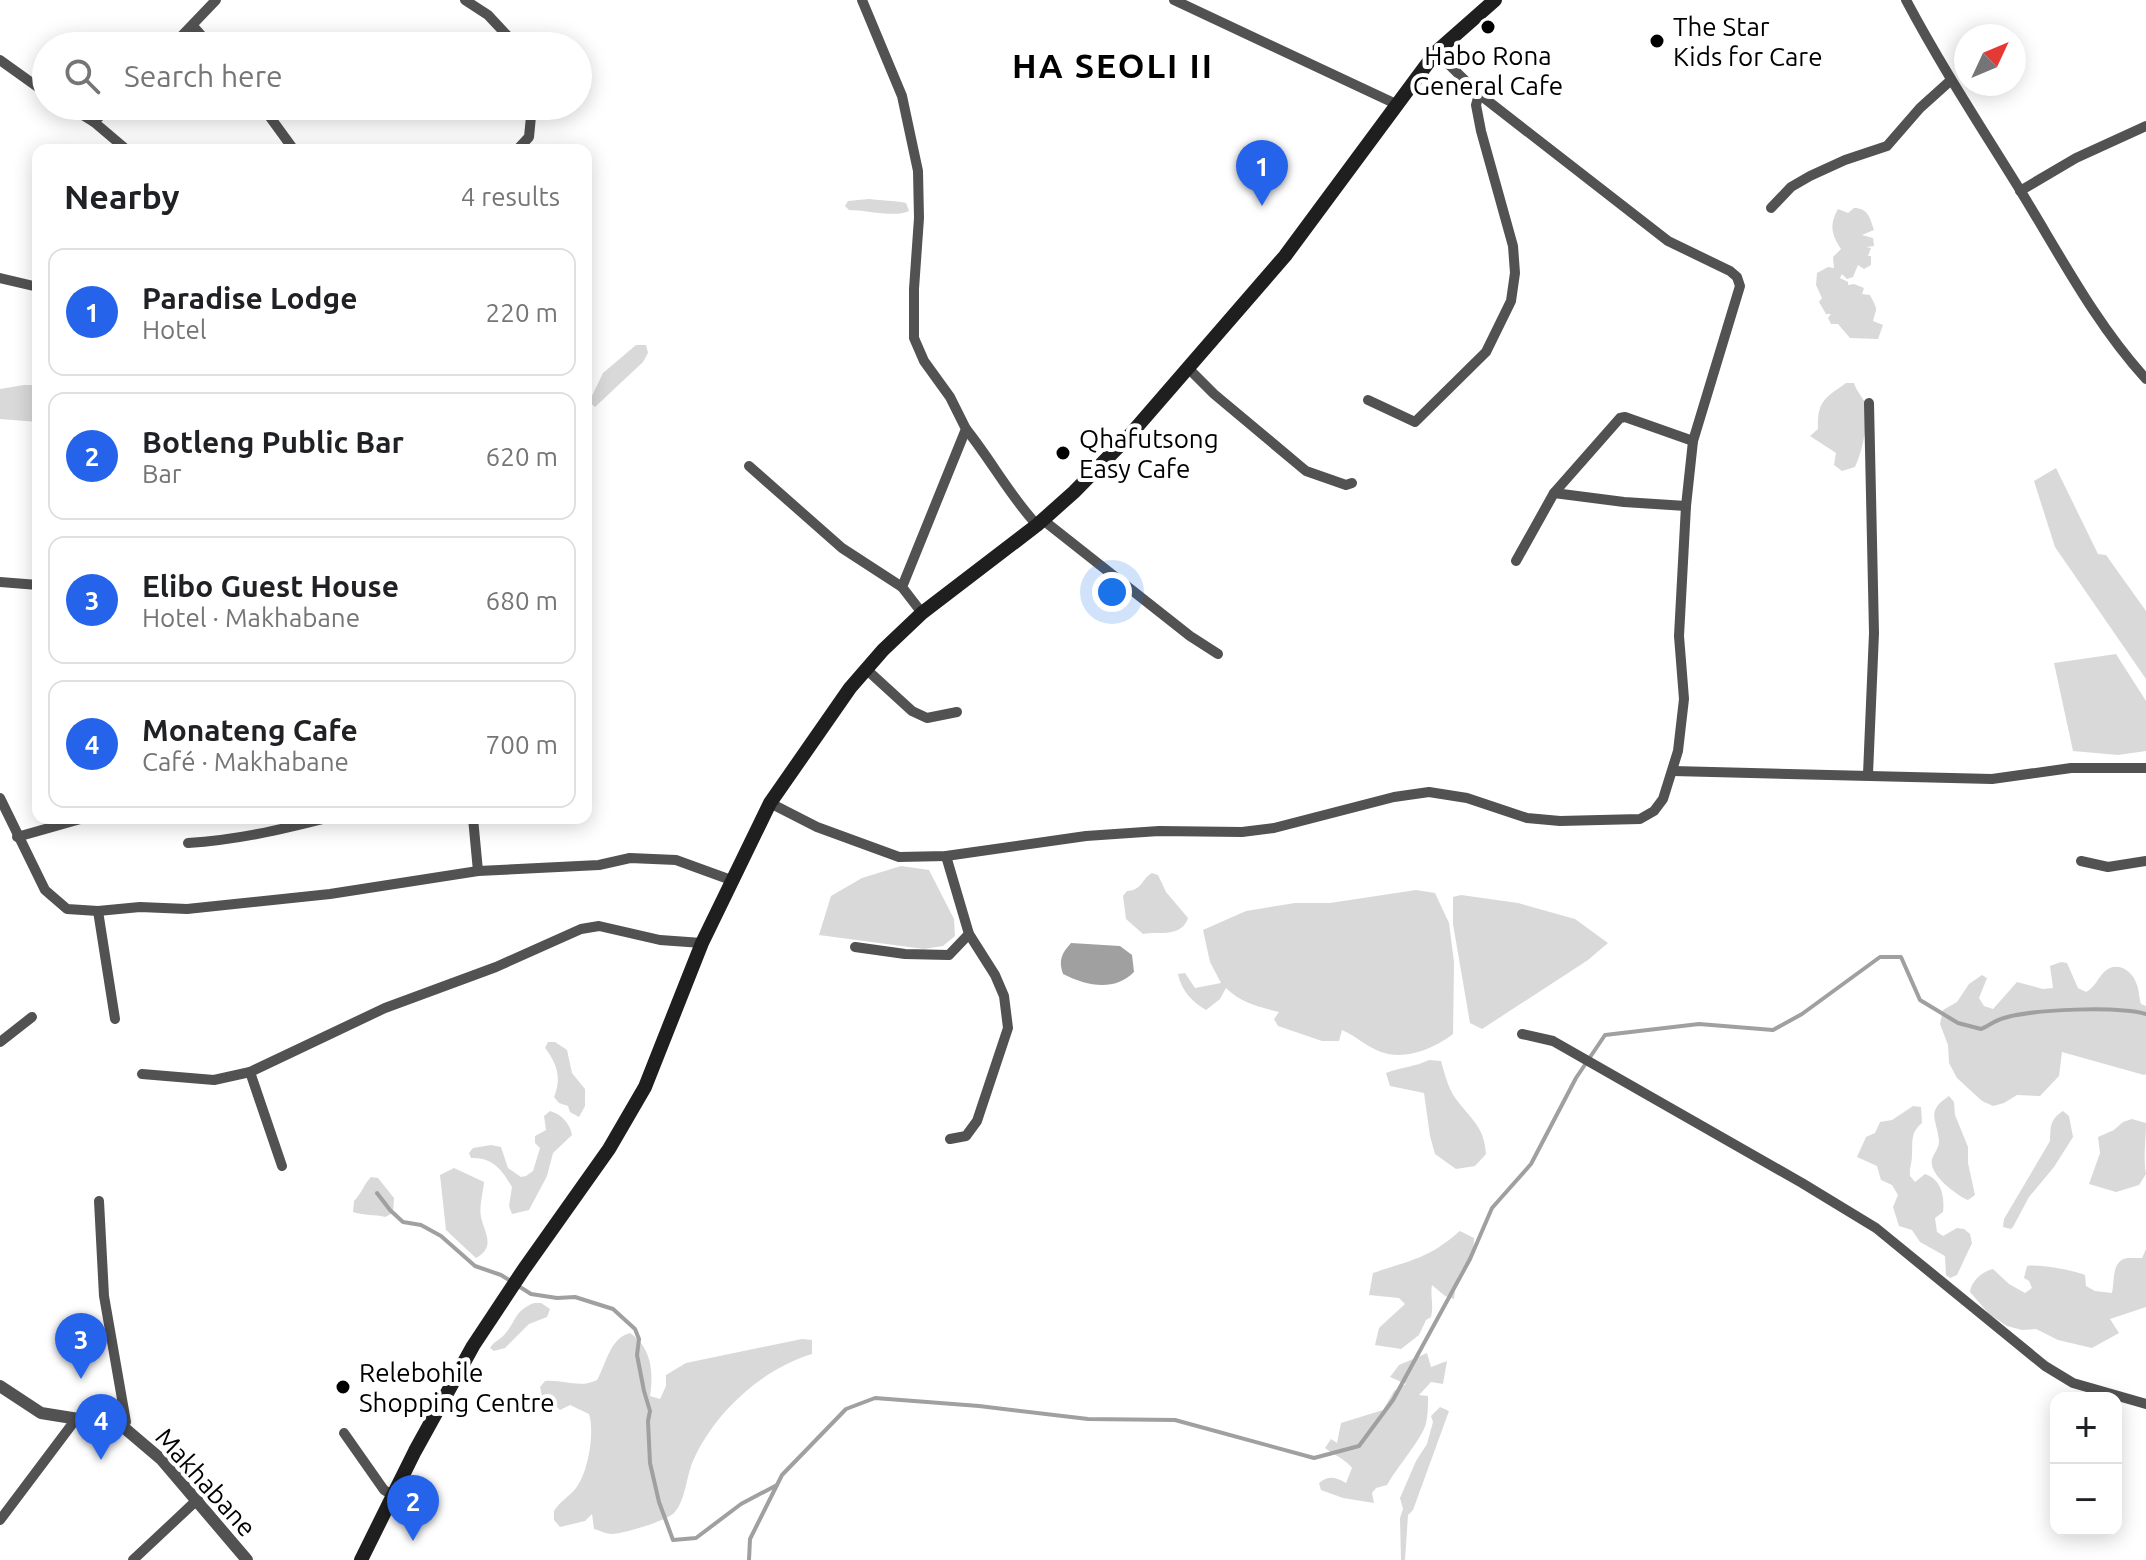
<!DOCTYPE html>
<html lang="en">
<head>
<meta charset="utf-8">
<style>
  body { margin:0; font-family:Ubuntu,sans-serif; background:#f2f2f2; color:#202124 }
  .controls { position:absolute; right:24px; bottom:24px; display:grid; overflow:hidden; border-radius:16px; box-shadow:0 4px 20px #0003 }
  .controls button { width:72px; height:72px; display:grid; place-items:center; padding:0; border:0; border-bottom:2px solid #e0e0e0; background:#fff; color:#202124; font:40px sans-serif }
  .compass { position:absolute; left:1954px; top:24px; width:72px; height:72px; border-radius:50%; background:#fff; box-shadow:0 4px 20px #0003; rotate:46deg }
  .you { position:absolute; left:1112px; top:592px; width:28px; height:28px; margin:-20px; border:6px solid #fff; border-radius:50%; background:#1a73e8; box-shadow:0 0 0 12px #1a73e833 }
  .badge { display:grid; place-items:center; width:52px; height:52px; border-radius:50%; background:#2563eb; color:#fff; font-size:26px; font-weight:700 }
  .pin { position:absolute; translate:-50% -66px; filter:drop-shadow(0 2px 4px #0008) }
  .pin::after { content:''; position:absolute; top:42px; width:28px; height:24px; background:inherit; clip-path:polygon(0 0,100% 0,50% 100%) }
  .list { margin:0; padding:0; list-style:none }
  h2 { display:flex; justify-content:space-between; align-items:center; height:104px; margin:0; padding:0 32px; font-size:34px }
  h2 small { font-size:26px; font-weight:400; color:#757577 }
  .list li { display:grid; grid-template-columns:52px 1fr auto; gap:24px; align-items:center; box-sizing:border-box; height:128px; margin:0 16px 16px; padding:0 16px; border:2px solid #e0e0e0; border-radius:16px }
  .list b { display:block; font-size:30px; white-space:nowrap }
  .list p { margin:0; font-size:26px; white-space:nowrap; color:#757577 }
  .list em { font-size:26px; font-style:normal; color:#757577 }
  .icon { flex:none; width:44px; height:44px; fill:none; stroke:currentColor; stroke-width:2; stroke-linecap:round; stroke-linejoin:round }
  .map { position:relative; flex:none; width:2146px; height:1560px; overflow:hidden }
  .search { position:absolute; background:#fff; box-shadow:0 4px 20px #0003; left:32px; top:32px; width:560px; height:88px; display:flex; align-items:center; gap:20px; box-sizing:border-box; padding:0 28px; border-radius:44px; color:#757577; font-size:30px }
  .panel { position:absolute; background:#fff; box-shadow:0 4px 20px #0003; left:32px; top:144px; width:560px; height:680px; border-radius:16px }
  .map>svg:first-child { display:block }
  .green { fill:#d9d9d9 }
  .water { fill:#a0a0a0 }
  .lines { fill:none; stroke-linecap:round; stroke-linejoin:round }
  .stream { stroke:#a0a0a0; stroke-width:4 }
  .minor { stroke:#525252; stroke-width:10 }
  .tertiary { stroke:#525252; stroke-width:12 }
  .secondary { stroke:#1f1f1f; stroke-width:14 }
  .poi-dot { fill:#000; stroke:#fff; stroke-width:3 }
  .labels { text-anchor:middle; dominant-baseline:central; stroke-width:8; stroke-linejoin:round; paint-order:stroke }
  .poi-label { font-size:26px; fill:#000; stroke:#fff; text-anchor:start }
  .street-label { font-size:26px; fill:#000; stroke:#fff }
  .district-label { font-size:34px; font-weight:bold; letter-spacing:2px; fill:#000; stroke:#fff }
</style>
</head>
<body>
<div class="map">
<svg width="2146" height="1560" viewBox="0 0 2146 1560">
  <rect width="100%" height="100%" fill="#fff"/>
  <g class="green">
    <path d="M869,199C882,201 893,200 906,203L909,211C895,218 867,210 849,210L845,206L848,201Z"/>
    <path d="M1854,208C1868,208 1870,218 1874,230L1862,235L1873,238L1874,246L1866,247L1871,248L1868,256H1871V265L1864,269L1858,265L1853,277L1847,279L1842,274L1840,278L1848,282V285L1854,284L1864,288L1862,294L1870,295C1878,311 1877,306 1873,321L1883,325L1878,339L1850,338L1838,324H1831L1828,318L1831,314H1826L1819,302L1822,298L1816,285L1817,273L1828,267L1834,268L1833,257L1841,249C1833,236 1828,227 1838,209L1848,213Z"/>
    <polygon points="636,345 646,345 648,353 643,362 595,407 589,402 603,373"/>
    <path d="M1846,383H1854C1856,390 1861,395 1864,401C1871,415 1862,453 1855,467L1842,471L1834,465L1836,453L1810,436L1818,429C1817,401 1825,398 1846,383Z"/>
    <polygon points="24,385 38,385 38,422 0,419 0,389"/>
    <polygon points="2056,468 2098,554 2106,555 2146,611 2146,679 2055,547 2034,481"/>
    <polygon points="2116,654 2146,701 2146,751 2118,755 2073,751 2054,663"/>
    <polygon points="901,866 929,870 954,919 955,936 943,946 924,949 819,935 831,896 862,878"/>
    <path d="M1152,873L1158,875L1166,892L1188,918C1181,938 1160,931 1143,934L1126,919L1123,896L1127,891C1143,890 1141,879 1152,873Z"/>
    <path d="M1416,890L1435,893L1449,923L1454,962L1453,1034C1435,1048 1405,1061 1381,1052C1367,1047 1356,1036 1342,1030L1339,1041H1322L1278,1026L1274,1019L1279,1012C1259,1007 1241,1003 1226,988L1220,999L1206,1010C1192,1002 1181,990 1178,974L1185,973L1195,988L1221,983L1210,962L1203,930L1246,911L1295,903H1330Z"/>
    <polygon points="1461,895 1518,903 1575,919 1608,943 1588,960 1482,1029 1470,1023 1453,924 1453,897"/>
    <path d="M2061,962L2067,963L2078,988L2086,992C2094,988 2097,980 2103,973C2115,960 2132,969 2137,985C2139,990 2139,998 2141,1004L2146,1006V1074L2144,1075L2062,1052L2059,1076L2040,1096L2017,1095L2004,1103L1993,1106L1982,1101L1957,1078L1949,1063L1948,1045L1940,1024L1943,1010L1957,1002L1969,984L1982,975L1987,978L1979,998L1984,1006L1993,1009L2017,982L2043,989L2053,988L2050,966Z"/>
    <path d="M548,1042H555L567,1050L572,1073L585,1089V1106L579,1117L570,1112L568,1106L559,1103L554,1097C562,1079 557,1063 545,1048Z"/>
    <path d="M1429,1060L1441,1061C1445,1075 1449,1092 1459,1103C1474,1122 1484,1128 1486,1154L1475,1166L1456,1169L1435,1154L1430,1136L1424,1093L1390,1086L1386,1073C1401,1067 1415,1067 1429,1060Z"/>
    <path d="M1949,1096L1954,1102L1955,1115L1968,1147V1163L1975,1195L1968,1200C1956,1195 1928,1174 1932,1159C1934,1153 1939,1148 1939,1141C1937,1118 1925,1112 1949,1096Z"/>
    <path d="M1913,1106L1921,1107L1922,1123C1910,1133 1913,1141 1912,1155C1912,1163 1909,1168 1910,1176L1915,1182L1925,1174C1941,1179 1945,1196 1943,1212L1935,1218L1937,1232L1943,1236L1957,1228L1964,1229L1970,1234L1972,1243L1957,1275L1950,1278L1946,1275L1945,1256L1920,1242L1912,1230L1899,1226L1893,1207L1898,1195L1892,1185L1881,1180L1877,1166L1857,1157L1866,1137L1875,1133L1880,1122L1892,1120Z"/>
    <path d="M550,1111C561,1114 570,1123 572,1135L553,1153L547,1176L529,1210L512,1214L509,1206L512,1187C502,1170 493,1157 471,1158L469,1153L473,1148L491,1145L501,1147L508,1168L521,1177L526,1176L533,1171L540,1148L535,1143V1136L546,1130L544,1116Z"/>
    <path d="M2063,1111L2069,1116L2073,1137L2054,1167L2029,1197L2013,1227L2011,1229L2003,1227L2004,1219L2050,1141C2051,1127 2049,1120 2063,1111Z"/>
    <path d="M2132,1119L2146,1123C2146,1140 2143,1158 2146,1174L2139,1185L2116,1192L2089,1184L2100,1153L2098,1137L2114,1130L2123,1122Z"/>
    <path d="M454,1168L484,1182C483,1193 479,1206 481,1217C485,1234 496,1247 476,1258L446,1230L440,1175Z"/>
    <path d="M371,1177L378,1178L394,1198L393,1213L385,1217C374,1214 365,1216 353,1212L354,1201C362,1193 364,1184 371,1177Z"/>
    <path d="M1460,1231L1474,1238C1474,1258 1465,1262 1458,1277C1455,1283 1455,1292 1454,1299L1445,1296L1432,1285C1430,1296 1434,1305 1431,1317L1426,1320L1419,1335L1401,1349L1375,1345L1379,1328L1405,1304L1399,1298L1369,1295L1373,1273C1411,1260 1428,1259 1460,1231Z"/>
    <path d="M2146,1249V1307L2110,1319L2119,1333L2092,1348L2058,1340L2036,1329L2022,1330L2007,1326L1989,1314L1970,1292C1971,1281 1983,1271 1993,1269L2009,1284L2025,1293L2032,1288L2029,1281L2024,1278L2027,1266C2039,1264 2073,1270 2085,1275L2086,1286L2095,1291L2112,1293C2115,1280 2111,1260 2128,1258C2133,1258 2137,1258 2142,1258Z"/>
    <path d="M534,1303H541L550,1309L547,1317L529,1324L505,1348L494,1351L490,1348C494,1341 500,1340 505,1334C517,1320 514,1311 534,1303Z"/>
    <path d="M630,1333C651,1347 654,1371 650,1396L660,1399L666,1386V1375L686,1363L802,1339L812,1340V1354C762,1369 714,1413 693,1461C686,1477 686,1500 674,1513C666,1521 623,1534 611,1534C606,1534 599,1530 594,1529L592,1514L585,1521L560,1527L554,1520V1511C560,1501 569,1497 576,1488C588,1473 595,1432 589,1414L570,1405L560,1410L550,1400L542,1396L540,1387L545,1381C563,1379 579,1389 597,1380C607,1363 609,1339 630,1333Z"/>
    <path d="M1427,1353L1431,1367L1447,1361L1443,1384L1431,1382L1419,1395L1428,1396C1428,1405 1428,1415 1426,1423C1424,1436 1395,1470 1387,1485L1376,1488L1372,1493L1374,1503L1343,1498L1321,1490L1319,1483C1328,1475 1336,1477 1346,1483L1352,1468C1345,1459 1334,1455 1325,1448L1331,1439L1337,1443L1341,1423L1383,1410L1394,1391L1406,1384L1390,1377L1399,1365Z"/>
    <polygon points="1440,1407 1449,1411 1413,1510 1408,1515 1405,1560 1401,1560 1400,1518 1403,1509 1400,1498 1416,1461 1427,1444 1433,1422 1431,1416"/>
  </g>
  <path class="water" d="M1071,943L1120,946L1132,955L1134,972C1114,992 1087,986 1063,974C1058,960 1062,953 1071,943Z"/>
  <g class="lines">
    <g class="stream">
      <path d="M377,1193L390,1210L403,1222L421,1225L441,1236L475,1266L501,1275L531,1294L557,1298L575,1297L613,1309L635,1329L639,1339L637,1355L644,1391L650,1411L648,1421L650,1463L659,1502L673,1540L696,1538L741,1504L777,1485L782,1475L846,1409L875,1398L979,1406L1088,1419L1175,1420L1314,1458L1359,1446L1393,1400L1470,1259L1492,1208L1531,1164L1576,1078L1605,1035L1699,1024L1773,1030L1802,1014L1880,957H1901L1920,1000L1958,1023L1981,1029C1988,1026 1996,1020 2004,1018C2034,1009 2116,1006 2146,1014"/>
      <polyline points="749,1560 750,1539 777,1485"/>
    </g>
    <g class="minor">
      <polyline points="465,0 488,15 517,46"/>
      <polyline points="862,0 902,96 918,171 919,218 914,289 914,338 924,361 950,397 966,429 902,587 922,613"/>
      <polyline points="1174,0 1396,104"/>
      <path d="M1906,0C1941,66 1981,127 2020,190C2060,255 2095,323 2146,379"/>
      <polyline points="193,26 211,46"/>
      <polyline points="172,46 216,0"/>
      <polyline points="0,60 46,93"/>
      <polyline points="68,106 94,122 127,150"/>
      <polyline points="262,106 294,150"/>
      <polyline points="94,122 110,106"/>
      <polyline points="517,150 529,137 532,106"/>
      <polyline points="2020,191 2076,158 2146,126"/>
      <polyline points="1771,208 1791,187 1810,176 1845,160 1887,146 1920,108 1950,81"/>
      <polyline points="0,278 38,287"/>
      <polyline points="1187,367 1214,394 1306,471 1346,485 1352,483"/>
      <polyline points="1368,400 1415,422 1486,352 1511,301 1515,273 1513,246 1481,131 1476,105 1479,94"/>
      <path d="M966,429C991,460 1010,496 1037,525"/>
      <polyline points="749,466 842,548 902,587"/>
      <polyline points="1554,493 1620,418 1625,417 1693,441"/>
      <polyline points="1043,520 1190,636 1218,654"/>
      <polyline points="1516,561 1554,493 1624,502 1686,506"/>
      <polyline points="0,582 38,585"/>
      <polyline points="866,669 912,711 927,718 957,712"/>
      <polyline points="1673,771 1992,779 2071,768 2146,768"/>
      <polyline points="1868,774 1874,633 1869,403"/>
      <polyline points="0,798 45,890 67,909 98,911 140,907 187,909 330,894 478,871 599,865 630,858 676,860 731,880"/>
      <polyline points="770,803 817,827 899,857 946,856 1086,836 1159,831 1242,832 1274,828 1394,797 1429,792 1467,798 1527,818 1560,821 1640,819 1654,811 1663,799 1678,751 1684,699 1679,636 1686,506 1693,441 1740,286 1737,277 1730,271 1668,241 1479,94 1436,52"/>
      <polyline points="473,818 478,871"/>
      <polyline points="17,837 84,818"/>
      <path d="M188,843C236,840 280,830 327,818"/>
      <polyline points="946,856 969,934 995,975 1004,996 1008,1028 977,1121 966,1136 950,1139"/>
      <polyline points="2081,861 2108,867 2146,861"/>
      <polyline points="98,911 115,1019"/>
      <polyline points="855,947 905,954 949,955 969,934"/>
      <polyline points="1522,1034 1553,1041 1802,1183 1876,1228 2045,1366 2073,1383 2146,1404"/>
      <polyline points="0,1042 32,1017"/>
      <polyline points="250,1072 282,1166"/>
      <polyline points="142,1074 214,1080 250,1072 385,1008 496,967 581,929 599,926 660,940 702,943"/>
      <polyline points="99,1201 104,1296 126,1422 122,1426"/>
      <polyline points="344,1433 384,1490 394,1496"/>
      <polyline points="0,1520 76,1419"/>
      <polyline points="133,1560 198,1499"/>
    </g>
    <polyline class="tertiary" points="0,1386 41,1413 122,1426 162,1460 247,1560"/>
    <polyline class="secondary" points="361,1560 415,1451 473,1346 524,1269 609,1149 645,1087 702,943 770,803 850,688 883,650 922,613 1037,525 1074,492 1129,436 1285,256 1436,52 1495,0"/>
  </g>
  <g class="poi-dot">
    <circle cx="1488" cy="27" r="8"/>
    <circle cx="1657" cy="41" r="8"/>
    <circle cx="1063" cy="453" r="8"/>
    <circle cx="343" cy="1387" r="8"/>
  </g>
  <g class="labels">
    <g class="poi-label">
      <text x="1673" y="26">The Star<tspan x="1673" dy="30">Kids for Care</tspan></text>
      <text x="1488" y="55" text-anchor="middle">Habo Rona<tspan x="1488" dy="30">General Cafe</tspan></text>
      <text x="1079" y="438">Qhafutsong<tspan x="1079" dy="30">Easy Cafe</tspan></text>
      <text x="359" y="1372">Relebohile<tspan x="359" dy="30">Shopping Centre</tspan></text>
    </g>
    <g class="street-label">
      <text transform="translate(206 1482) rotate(48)">Makhabane</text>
    </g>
    <g class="district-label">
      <text x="1113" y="65">HA SEOLI II</text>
    </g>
  </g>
</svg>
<div class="controls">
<button>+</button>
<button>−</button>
</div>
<svg class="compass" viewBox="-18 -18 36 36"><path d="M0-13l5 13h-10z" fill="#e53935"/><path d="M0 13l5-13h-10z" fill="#757577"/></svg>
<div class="you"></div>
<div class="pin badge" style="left:1262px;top:206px">1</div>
<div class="pin badge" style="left:413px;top:1541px">2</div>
<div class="pin badge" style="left:81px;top:1379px">3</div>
<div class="pin badge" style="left:101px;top:1460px">4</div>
<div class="search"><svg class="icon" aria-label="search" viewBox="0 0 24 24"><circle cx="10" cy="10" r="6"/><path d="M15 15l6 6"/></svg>Search here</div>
<section class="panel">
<h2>Nearby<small>4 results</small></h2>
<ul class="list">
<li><span class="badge">1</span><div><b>Paradise Lodge</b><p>Hotel</p></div><em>220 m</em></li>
<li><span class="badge">2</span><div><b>Botleng Public Bar</b><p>Bar</p></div><em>620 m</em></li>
<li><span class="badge">3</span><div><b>Elibo Guest House</b><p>Hotel · Makhabane</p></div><em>680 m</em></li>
<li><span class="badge">4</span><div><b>Monateng Cafe</b><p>Café · Makhabane</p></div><em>700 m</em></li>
</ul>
</section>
</div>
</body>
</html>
